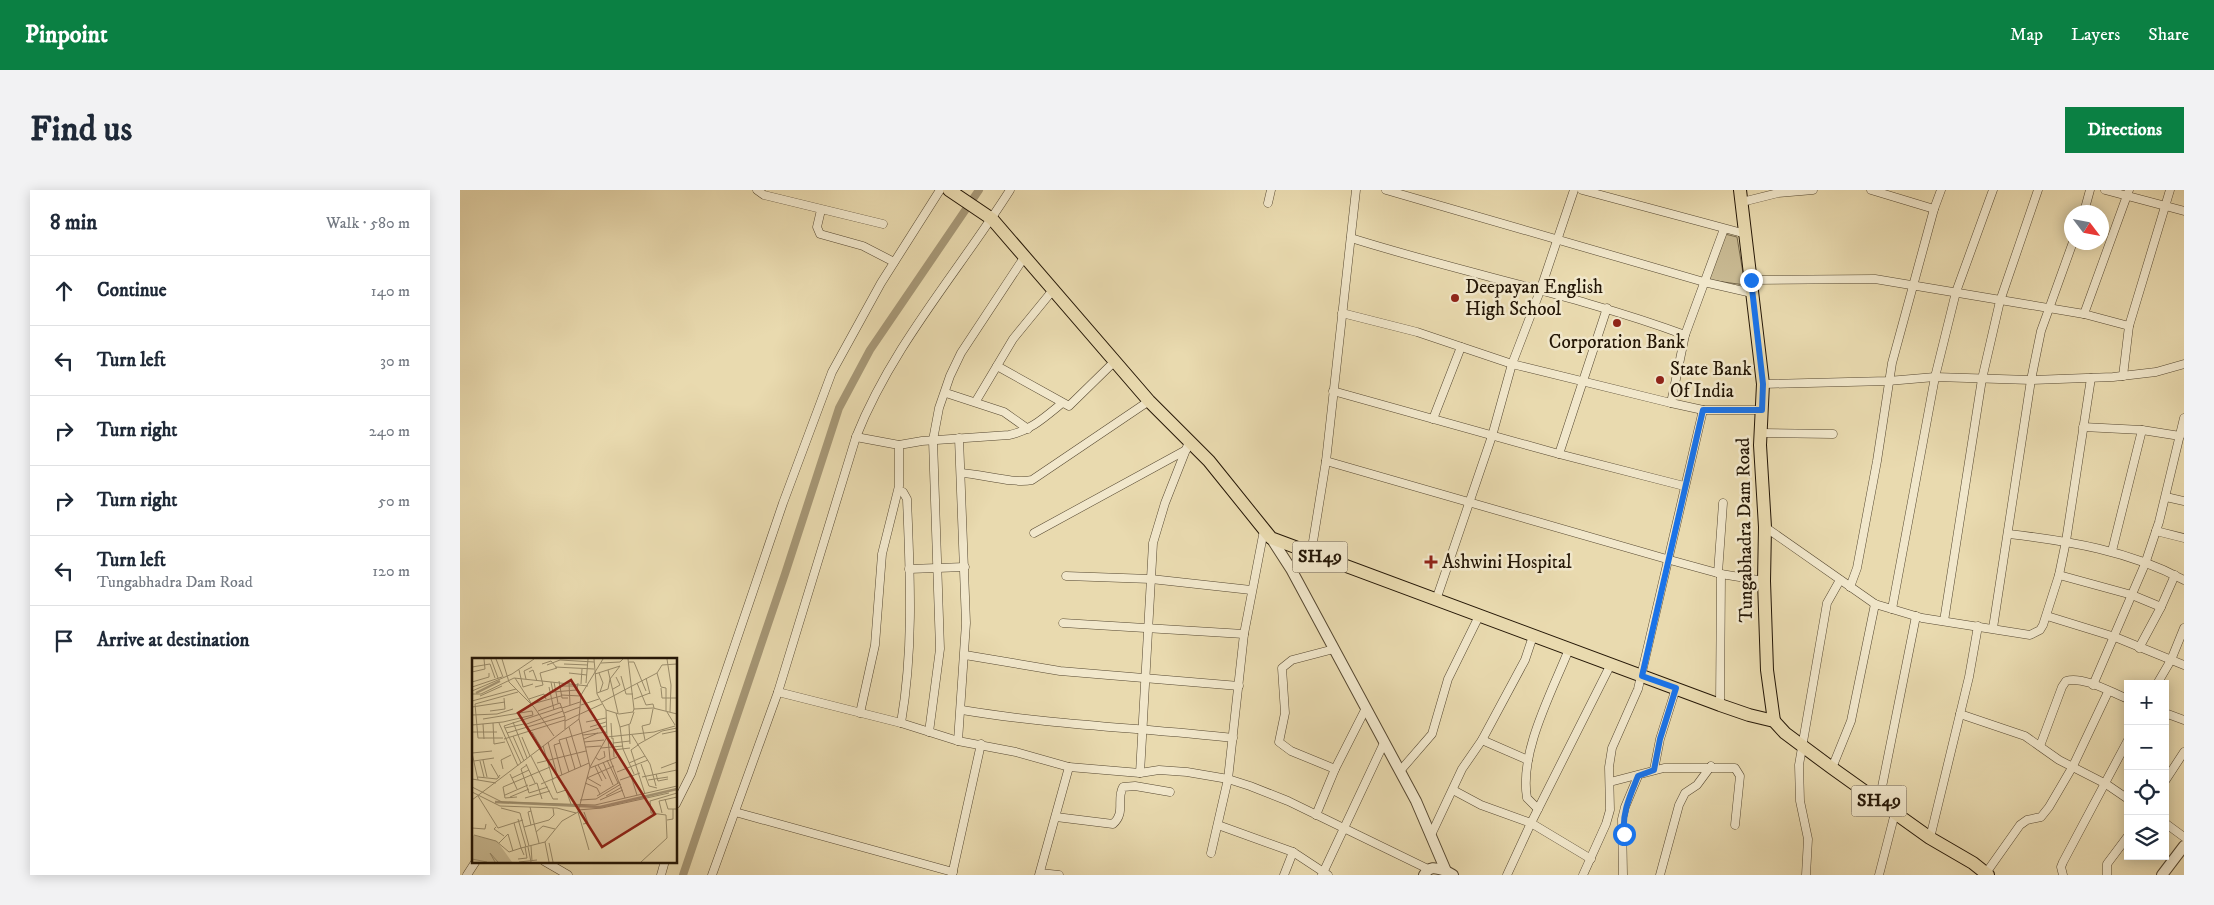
<!DOCTYPE html>
<html lang="en">
<head>
<meta charset="utf-8">
<style>
  body { margin:0; font-family:"IM FELL DW Pica",serif; background:#f2f2f3; color:#1f2937 }
  .controls { position:absolute; right:15px; bottom:15px; display:grid; overflow:hidden; border-radius:0px; box-shadow:0 2px 12px #0003 }
  .controls button { width:45px; height:45px; display:grid; place-items:center; padding:0; border:0; border-bottom:1px solid #e0e1e3; background:#fff; color:#1f2937; font:25px sans-serif }
  .compass { position:absolute; left:1604px; top:15px; width:45px; height:45px; border-radius:50%; background:#fff; box-shadow:0 2px 12px #0003; rotate:122deg }
  .stop { position:absolute; width:15px; height:15px; margin:-11px; border:4px solid #1a73e8; border-radius:50%; background:#fff }
  .stop.end { background:#1a73e8; border-color:#fff; box-shadow:0 1px 5px #0008 }
  .list { margin:0; padding:0; list-style:none }
  h2 { display:flex; justify-content:space-between; align-items:center; height:65px; margin:0; padding:0 20px; font-size:21px }
  h2 small { font-size:16px; font-weight:400; color:#747a83 }
  .list li { display:grid; grid-template-columns:32px 1fr auto; gap:15px; align-items:center; box-sizing:border-box; height:70px; padding:0 20px; border-top:1px solid #e0e1e3 }
  .list b { display:block; font-size:19px; white-space:nowrap }
  .list p { margin:0; font-size:16px; white-space:nowrap; color:#747a83 }
  .list em { font-size:16px; font-style:normal; color:#747a83 }
  .icon { flex:none; width:28px; height:28px; fill:none; stroke:currentColor; stroke-width:2; stroke-linecap:round; stroke-linejoin:round }
  .map { position:relative; flex:none; width:1724px; height:685px; overflow:hidden; border-radius:0px }
  header { display:flex; align-items:center; gap:30px; box-sizing:border-box; height:70px; padding:0 25px; background:#0b8043; color:#fff }
  header strong { font-size:24px }
  nav { display:flex; gap:28px; margin-inline-start:auto; font-size:18px }
  .intro { display:flex; align-items:center; justify-content:space-between; box-sizing:border-box; height:120px; padding:0 30px }
  h1 { margin:0; font-size:35px }
  .button { padding:12px 22px; border-radius:0px; background:#0b8043; color:#fff; font-size:18px; font-weight:700 }
  main { display:flex; gap:30px; padding:0 30px }
  aside { flex:1; background:#fff; border-radius:0px; box-shadow:0 2px 12px #0003 }
  .map>svg:first-child { display:block }
  .green { fill:#c8b992; stroke:#76684c }
  .lines { fill:none; stroke-linecap:round; stroke-linejoin:round }
  .canal { stroke:#a69776; stroke-width:8 }
  .minor-casing { stroke:#554730; stroke-width:9 }
  .tertiary-casing { stroke:#554730; stroke-width:12 }
  .primary-casing { stroke:#241606; stroke-width:14 }
  .minor { stroke:#f1e7cb; stroke-width:8 }
  .tertiary { stroke:#f1e7cb; stroke-width:10 }
  .primary { stroke:#e9daaf; stroke-width:12 }
  .route { stroke:#1a73e8; stroke-width:6 }
  .poi-dot { fill:#8f2418; stroke:#f1e7cb; stroke-width:2 }
  .labels { text-anchor:middle; dominant-baseline:central; stroke-width:5; stroke-linejoin:round; paint-order:stroke }
  .shield { fill:#f1e7cb; stroke:#625541; stroke-width:1 }
  .shield-label { font-size:18px; font-weight:bold; fill:#241606 }
  .poi-label { font-size:19px; fill:#241606; stroke:#f1e7cb; text-anchor:start }
  .street-label { font-size:19px; fill:#241606; stroke:#f1e7cb }
  .inset-river { fill:none; stroke:#a69776; stroke-width:2.5 }
  .inset-road { fill:none; stroke:#9a8c6b; stroke-width:1 }
  .view { fill:#8f2418; fill-opacity:0.15; stroke:#8f2418; stroke-width:2.5 }
  .inset-edge { fill:none; stroke:#241606; stroke-width:2.5 }
</style>
</head>
<body>
<header>
<strong>Pinpoint</strong>
<nav><a>Map</a><a>Layers</a><a>Share</a></nav>
</header>
<div class="intro"><h1>Find us</h1><a class="button">Directions</a></div>
<main>
<aside>
<h2>8 min<small>Walk · 580 m</small></h2>
<ul class="list">
<li><svg class="icon" aria-label="ahead" viewBox="0 0 24 24"><path d="M12 20V5M6 11l6-6 6 6"/></svg><div><b>Continue</b></div><em>140 m</em></li>
<li><svg class="icon" aria-label="left" viewBox="0 0 24 24"><path d="M17 20v-9H6M10 6l-5 5 5 5"/></svg><div><b>Turn left</b></div><em>30 m</em></li>
<li><svg class="icon" aria-label="right" viewBox="0 0 24 24"><path d="M7 20v-9h11M14 6l5 5-5 5"/></svg><div><b>Turn right</b></div><em>240 m</em></li>
<li><svg class="icon" aria-label="right" viewBox="0 0 24 24"><path d="M7 20v-9h11M14 6l5 5-5 5"/></svg><div><b>Turn right</b></div><em>50 m</em></li>
<li><svg class="icon" aria-label="left" viewBox="0 0 24 24"><path d="M17 20v-9H6M10 6l-5 5 5 5"/></svg><div><b>Turn left</b><p>Tungabhadra Dam Road</p></div><em>120 m</em></li>
<li><svg class="icon" aria-label="arrive" viewBox="0 0 24 24"><path d="M6 21V4h12l-3 4 3 4H6"/></svg><div><b>Arrive at destination</b></div></li>
</ul>
</aside>
<div class="map">
<svg width="1724" height="685" viewBox="0 0 1724 685">
  <rect width="100%" height="100%" fill="#e9daaf"/>
  <filter id="stains"><feTurbulence type="fractalNoise" baseFrequency=".004" numOctaves="4"/><feColorMatrix values="0 0 0 0 .2 0 0 0 0 .09 0 0 0 0 .02 0 0 0 .5 -.17"/></filter>
  <radialGradient id="worn" r=".72"><stop offset=".6" stop-color="#630" stop-opacity="0"/><stop offset="1" stop-color="#630" stop-opacity=".3"/></radialGradient>
  <polygon class="green" points="1265,44 1277,47 1285,95 1249,90"/>
  <g class="lines">
    <polyline class="canal" points="223,685 325,384 379,218 410,160 519,0"/>
    <g class="minor-casing">
      <g id="minor">
        <polyline points="297,0 304,5 423,34"/>
        <polyline points="926,0 1244,92 1292,103"/>
        <polyline points="1122,0 1286,44"/>
        <polyline points="1411,0 1474,19"/>
        <polyline points="1645,0 1724,21"/>
        <polyline points="1669,0 1624,124 1669,136"/>
        <polyline points="1282,12 1318,3 1353,0"/>
        <polyline points="808,13 811,0"/>
        <polyline points="361,20 357,37 360,44 403,56 434,72"/>
        <polyline points="1624,22 1630,0"/>
        <path d="M891,48C1002,83 1117,105 1225,145L1211,213"/>
        <polyline points="1291,90 1415,89 1624,124"/>
        <polyline points="882,123 957,142 1052,174 1211,213 1243,220 1302,220"/>
        <polyline points="1225,145 1264,39"/>
        <polyline points="537,176 609,216 655,171"/>
        <polyline points="1663,186 1669,136 1710,0"/>
        <polyline points="1303,194 1428,191 1475,187 1571,190 1653,187 1696,182 1724,174"/>
        <polyline points="873,201 1099,264 1224,296"/>
        <polyline points="486,203 544,222 568,239"/>
        <polyline points="516,211 553,149 593,100"/>
        <polyline points="973,229 1001,157"/>
        <polyline points="1623,237 1682,240 1720,246"/>
        <polyline points="1301,243 1373,244"/>
        <path d="M396,247L439,255L462,251L549,245C570,241 585,227 601,214"/>
        <polyline points="1099,264 1147,118"/>
        <polyline points="866,271 1210,370 1261,384 1304,391"/>
        <path d="M501,283C522,284 553,294 572,290L689,211"/>
        <path d="M439,301L443,302L447,309C450,384 454,458 441,533"/>
        <polyline points="1706,307 1724,311"/>
        <polyline points="1305,337 1415,414 1462,428 1570,445 1580,440 1583,435 1599,385 1606,351 1631,188"/>
        <polyline points="1696,341 1724,348"/>
        <polyline points="574,343 726,260"/>
        <path d="M1549,344C1609,351 1670,361 1724,390"/>
        <polyline points="1652,361 1682,240"/>
        <polyline points="851,364 866,271 896,0"/>
        <polyline points="449,379 505,377"/>
        <polyline points="1258,383 1263,313"/>
        <polyline points="1599,385 1672,405 1701,417"/>
        <polyline points="606,386 691,389 791,400"/>
        <polyline points="1390,397 1397,378 1417,271 1432,173 1474,19 1481,0"/>
        <polyline points="976,410 1032,246 1052,174 1080,101 1114,0"/>
        <polyline points="1432,419 1475,187 1496,102 1533,0"/>
        <polyline points="1587,426 1655,447 1724,475"/>
        <polyline points="1484,431 1522,189 1540,111 1578,0"/>
        <polyline points="603,433 784,444"/>
        <polyline points="1533,438 1571,190 1581,141 1613,52"/>
        <polyline points="1679,458 1701,417 1715,385"/>
        <polyline points="874,459 832,470 822,478 825,523 819,552 831,561 875,579"/>
        <polyline points="505,465 600,481 779,496"/>
        <polyline points="1697,494 1711,470 1724,438"/>
        <polyline points="1633,495 1685,374 1699,332 1724,228"/>
        <polyline points="318,502 441,533 498,551 556,562 609,577 680,583 699,580 727,582 768,589 790,596 828,611 968,679"/>
        <polyline points="1260,515 1261,384"/>
        <path d="M502,520C592,535 683,538 773,548"/>
        <polyline points="400,523 415,455 422,364 439,296 439,255"/>
        <polyline points="1705,523 1724,530"/>
        <polyline points="1500,524 1565,546 1599,570 1646,594 1668,609"/>
        <polyline points="469,542 480,459 473,250 479,218 490,186 501,163 565,66"/>
        <polyline points="1022,550 1068,570"/>
        <polyline points="498,551 506,433 499,248"/>
        <path d="M1580,556L1602,497L1606,491C1624,486 1650,502 1668,509"/>
        <polyline points="1372,578 1391,531 1415,414"/>
        <polyline points="1194,580 1200,549 1216,498"/>
        <polyline points="940,581 972,544 988,489 1019,426"/>
        <polyline points="680,583 693,353 705,313 729,252"/>
        <polyline points="1705,591 1724,562"/>
        <polyline points="1150,592 1204,578 1275,578 1280,586 1275,635"/>
        <polyline points="993,600 1021,615 1071,633 1131,669"/>
        <polyline points="1419,612 1456,426"/>
        <polyline points="216,614 231,584 323,313 372,182 421,93 480,0"/>
        <path d="M1078,619L1067,608C1059,562 1092,502 1109,459"/>
        <polyline points="275,622 493,682"/>
        <polyline points="856,625 875,579 906,518"/>
        <path d="M596,627L653,634C666,623 656,609 663,597L675,596L710,602"/>
        <polyline points="1705,633 1724,647"/>
        <polyline points="758,635 833,662 868,685"/>
        <polyline points="971,645 1002,579 1022,550 1065,470 1073,446"/>
        <polyline points="1470,648 1509,487 1518,436"/>
        <polyline points="751,663 768,589 784,444 804,340"/>
        <polyline points="84,671 108,685"/>
        <polyline points="580,683 599,685"/>
        <polyline points="1526,683 1560,635 1567,630 1581,627 1589,617 1613,576 1648,502"/>
        <polyline points="7,685 16,671"/>
        <polyline points="201,685 205,671"/>
        <path d="M252,685L318,502L396,247C432,156 498,82 550,0"/>
        <polyline points="492,685 521,554"/>
        <polyline points="579,685 609,577"/>
        <polyline points="824,685 833,662"/>
        <polyline points="862,685 924,553"/>
        <polyline points="1047,685 1071,633 1151,474"/>
        <polyline points="1123,685 1146,634 1150,620 1149,577 1152,558 1178,499 1243,220"/>
        <polyline points="1163,685 1162,629 1165,617 1178,586"/>
        <polyline points="1200,685 1219,615 1225,603 1237,595 1251,576"/>
        <polyline points="1346,685 1348,649 1340,611 1339,575 1367,413 1380,390"/>
        <polyline points="1419,685 1435,623"/>
        <polyline points="1603,685 1601,677 1603,672 1668,550"/>
        <polyline points="1647,685 1647,674 1668,646"/>
      </g>
    </g>
    <g class="tertiary-casing">
      <g id="tertiary">
        <polyline points="811,348 831,379 956,611 986,681 993,685"/>
        <path d="M964,685C970,675 976,678 986,681"/>
        <polyline points="1702,685 1724,656"/>
      </g>
    </g>
    <g class="primary-casing">
      <g id="primary">
        <polyline points="489,0 532,29 689,211 749,271 811,348 1260,515 1289,525 1314,531 1325,543 1372,578 1470,648 1513,673 1528,685"/>
        <polyline points="1280,0 1303,194 1300,255 1305,337 1304,391 1307,480 1314,531"/>
      </g>
    </g>
    <use href="#minor" class="minor"/>
    <use href="#tertiary" class="tertiary"/>
    <use href="#primary" class="primary"/>
  </g>
  <g class="lines">
    <path class="route" d="M1164,644C1162,622 1170,606 1178,586L1194,580L1200,549L1216,498L1182,486L1243,220H1302L1303,194L1291,90"/>
  </g>
  <g class="poi-dot">
    <circle cx="995" cy="108" r="5"/>
    <circle cx="1157" cy="133" r="5"/>
    <circle cx="1200" cy="190" r="5"/>
    <path d="M968.5 364.5h5v5h5v5h-5v5h-5v-5h-5v-5h5z"/>
  </g>
  <g class="labels">
    <g class="shield">
      <rect x="832.5" y="351.5" width="55" height="31" rx="4"/>
      <rect x="1391.5" y="595.5" width="55" height="31" rx="4"/>
    </g>
    <g class="shield-label">
      <text x="860" y="367">SH49</text>
      <text x="1419" y="611">SH49</text>
    </g>
    <g class="poi-label">
      <text x="1005" y="97">Deepayan English<tspan x="1005" dy="22">High School</tspan></text>
      <text x="1157" y="152" text-anchor="middle">Corporation Bank</text>
      <text x="1210" y="179">State Bank<tspan x="1210" dy="22">Of India</tspan></text>
      <text x="982" y="372">Ashwini Hospital</text>
    </g>
    <g class="street-label">
      <text transform="translate(1285 340) rotate(-91)">Tungabhadra Dam Road</text>
    </g>
  </g>
  <g transform="translate(12 468)">
    <rect width="205" height="205" fill="#e9daaf"/>
    <path d="M0,177L25,183L40,204H0Z" fill="#c8b992"/>
    <path class="inset-river" d="M4,35L28,23M23,144L128,149L205,131"/>
    <path class="inset-road" d="M19,1L26,20M24,1L31,19M30,1L37,24L62,49L82,78M122,1L125,36L134,52L147,56L161,54L162,51M156,1L162,51L181,50L205,56M195,1L199,27L198,54M157,4H162L174,33M129,5L148,4L151,1M92,6L116,7M75,7L88,2L122,4M0,9L18,6L23,20M83,9L122,11M47,12L51,29L61,26M136,12L146,55M0,14L13,11L12,1M57,14L61,12L65,23M97,15L115,17M127,15L131,25L128,34M185,15L189,29L194,30V53M123,16L148,8M149,18L154,36H161M43,20L59,45M174,20L178,36M54,21L52,13L60,9M87,23L90,40H96M97,23L98,47M0,24L17,19V15M79,24L81,34L105,32L106,25M82,24L86,45M114,25L116,1M165,25L174,47L181,46L182,50M109,26L110,11M87,28H106M160,28L185,15L190,7L205,6M0,29L30,19M63,29L71,27L68,15L85,10L79,3L70,6M77,29L82,52M189,30L190,40H205M141,31L148,27L144,19M0,33L40,16L62,1M125,35L136,31L138,21L148,8M0,36H9L42,20L116,28M89,37L109,38M8,38L30,28M57,41L72,36L74,41M162,41L178,35M0,43L44,31M130,44L160,28M60,46L89,38M109,47L127,41M0,49L33,44M90,50L108,44M18,53L33,51L32,40M66,53L88,45L93,59V71M195,54L203,67M92,55L108,49M144,55L148,69L158,66L162,54M0,57L25,56L41,51M11,61L60,53M93,63L130,46M41,64L55,100M114,64L134,60M21,65L22,86L33,84M27,65L46,108M139,65L140,81M11,66L12,81M0,67L31,64L61,57L60,53M52,67L91,53M157,67L158,86M32,68L90,49M32,68L49,105M97,69L109,109M118,69L134,64M148,69L151,91L162,116M33,70L52,66M0,74H25M60,74L69,89M35,75L93,58M190,76L205,73M111,77L135,74M160,77L178,106L184,128M41,78L52,103M50,79L58,98M135,79L182,74L203,68M31,80H6L3,46L46,34M94,80L103,111M141,80L142,99M32,81L93,62M112,81L126,75M136,81L138,101L153,140M87,82L134,68M87,82L97,114M173,82L170,68L178,66L181,51M76,84L86,120M112,84L132,82M88,85L82,87L90,117M141,85L158,83M165,87L190,73L205,70M166,87L159,92L173,136M71,88L81,122M114,89L129,88M129,90L151,88M141,92L158,90M0,95L6,122M0,95L20,93M59,98L81,141H86M123,99L127,102L133,99L132,93M11,102L15,119M135,102L146,125M2,103L22,100M8,103L12,119M131,104L141,127M65,105L114,93M157,105L173,98M19,106L27,120M54,106L63,125M169,106L177,128L185,130M55,107L49,111L57,135L76,129M126,107L134,121M123,108L130,123M118,109L135,79L134,52M118,110L145,99M189,110L205,104M31,111L29,102L39,97M145,114L176,102M38,116L45,131M184,116L186,123L196,121M159,118L165,137M6,119L25,121L28,117M170,119L205,112M40,120L57,112M115,120L142,108M115,120L129,128M0,121L24,125M80,122L85,135L94,132L99,146M148,122L168,115M176,122L196,119M113,125L125,130L128,136M69,126L117,105M57,128L65,125L70,141M0,129L30,144L123,147L205,128M0,134L28,148L85,150L104,155M33,137L56,127M6,138L26,170L51,162M125,138L148,124M134,138L150,129M38,139L57,131M45,139L33,140L31,129L78,109M53,140L78,133M193,141L196,151H205M0,142L107,61M108,142L124,141L149,126M128,142L151,132M58,149L67,185M29,150L48,155L57,188M106,152L130,150L197,135M106,154L117,192M190,155L187,143L205,139M46,161L54,189M195,162L201,161V151M42,165L49,190L73,184M111,166L116,165L112,154M59,167L56,154L59,153M24,169L22,171L32,178M52,169L77,162L82,157L81,150M0,170L13,171L14,166M64,174L71,168L83,171M2,177L24,183L37,194L49,190L52,197M27,185L36,176L41,193M77,185L81,204M59,188L60,203M56,189L59,204M0,201L15,204M46,201L55,200L53,189M23,204L18,195L26,204M47,204L65,202M77,204L73,184L90,163L106,154L118,109L107,61L109,37L131,1M169,204L195,180L194,157L179,155L178,143L205,135"/>
    <path class="view" d="M99,22L183,156L130,189L46,55Z"/>
    <rect width="205" height="205" class="inset-edge"/>
  </g>
  <rect width="100%" height="100%" filter="url(#stains)"/>
  <rect width="100%" height="100%" fill="url(#worn)"/>
</svg>
<div class="controls">
<button>+</button>
<button>−</button>
<button><svg class="icon" aria-label="locate" viewBox="0 0 24 24"><circle cx="12" cy="12" r="6"/><path d="M12 2v4M12 18v4M2 12h4M18 12h4"/></svg></button>
<button><svg class="icon" aria-label="layers" viewBox="0 0 24 24"><path d="M12 4l9 5-9 5-9-5zM3 14l9 5 9-5"/></svg></button>
</div>
<svg class="compass" viewBox="-18 -18 36 36"><path d="M0-13l5 13h-10z" fill="#e53935"/><path d="M0 13l5-13h-10z" fill="#747a83"/></svg>
<div class="stop" style="left:1164px;top:644px"></div>
<div class="stop end" style="left:1291px;top:90px"></div>
</div>
</main>
</body>
</html>
